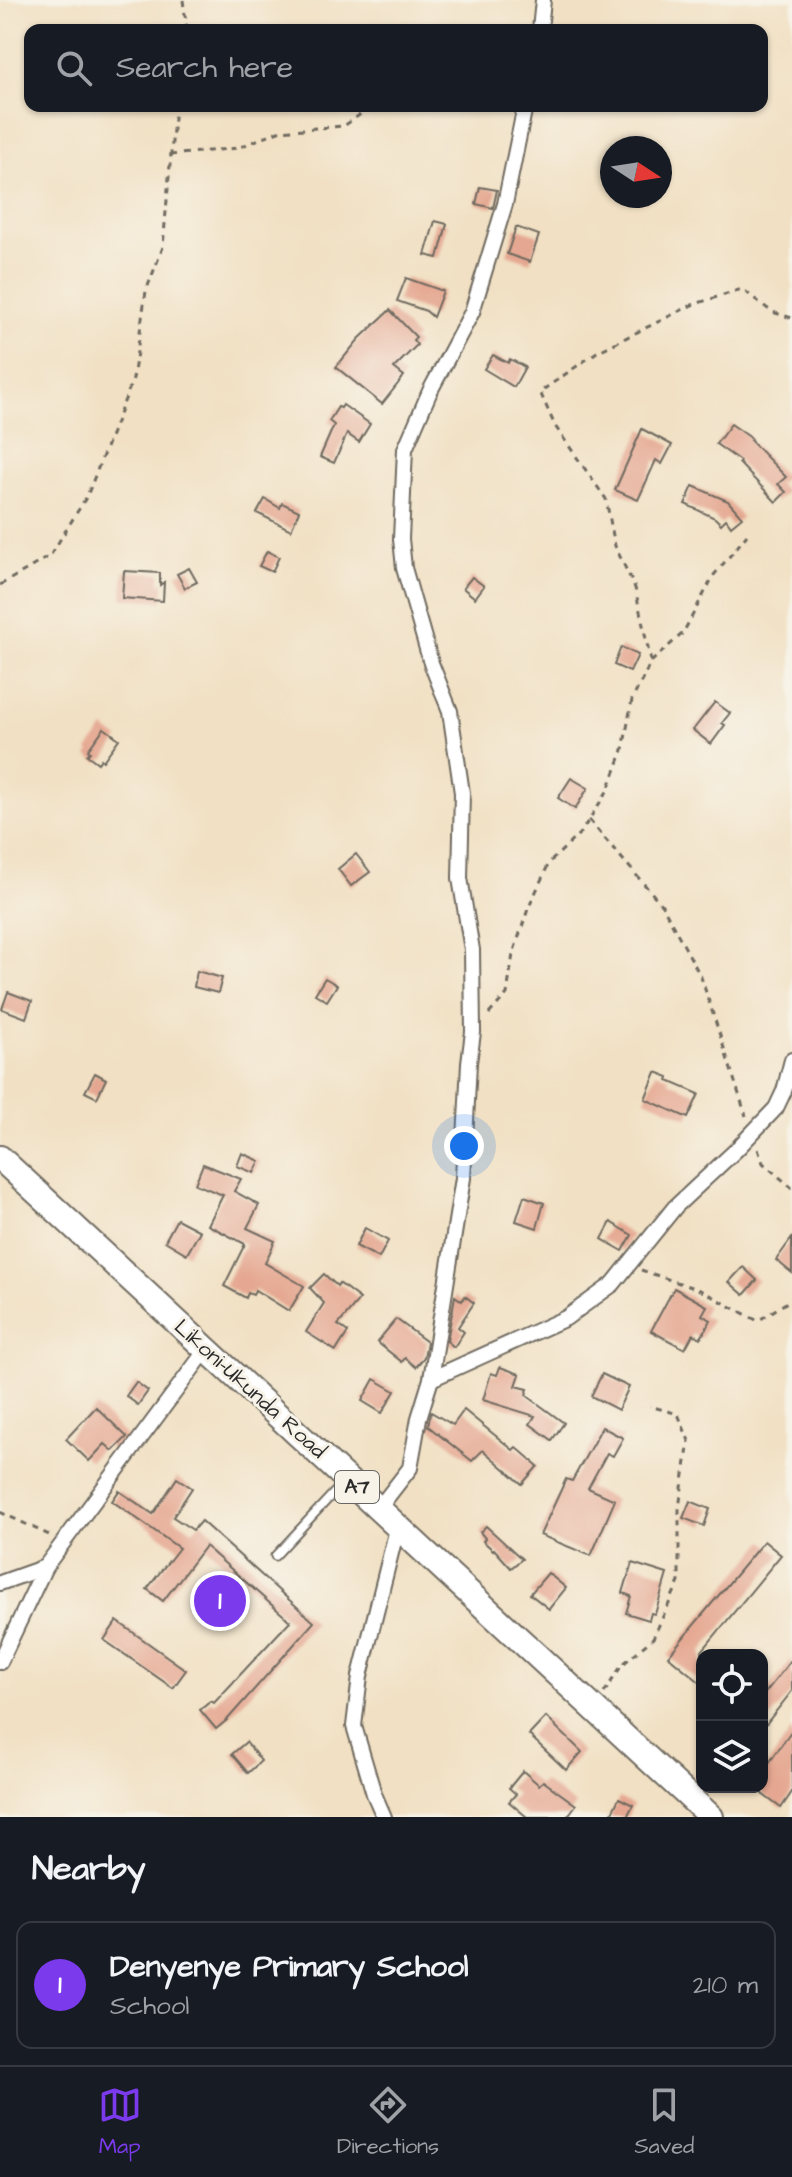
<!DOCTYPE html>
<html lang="en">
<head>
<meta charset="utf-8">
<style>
  body { margin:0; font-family:"Architects Daughter",sans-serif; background:#20242c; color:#f1f3f6 }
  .controls { position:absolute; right:24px; bottom:24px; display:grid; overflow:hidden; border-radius:16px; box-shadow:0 2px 6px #0004 }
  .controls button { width:72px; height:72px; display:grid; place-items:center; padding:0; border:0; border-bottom:2px solid #363941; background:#171b24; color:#f1f3f6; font:40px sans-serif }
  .compass { position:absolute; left:600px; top:136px; width:72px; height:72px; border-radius:50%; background:#171b24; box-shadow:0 2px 6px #0004; rotate:102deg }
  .you { position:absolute; left:464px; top:1146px; width:28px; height:28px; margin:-20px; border:6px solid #fff; border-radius:50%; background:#1a73e8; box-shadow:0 0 0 12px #1a73e833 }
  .badge { display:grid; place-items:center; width:52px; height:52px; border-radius:50%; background:#7c3aed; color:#fff; font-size:26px; font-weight:700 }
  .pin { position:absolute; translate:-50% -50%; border:4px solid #fff; box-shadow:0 2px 8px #0006 }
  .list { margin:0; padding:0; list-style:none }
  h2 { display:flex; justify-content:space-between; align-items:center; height:104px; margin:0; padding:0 32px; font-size:34px }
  h2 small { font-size:26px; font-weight:400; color:#9ea1a6 }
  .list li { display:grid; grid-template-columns:52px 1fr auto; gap:24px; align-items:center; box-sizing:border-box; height:128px; margin:0 16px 16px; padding:0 16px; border:2px solid #363941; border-radius:16px }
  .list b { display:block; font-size:30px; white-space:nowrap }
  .list p { margin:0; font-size:26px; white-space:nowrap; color:#9ea1a6 }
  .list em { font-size:26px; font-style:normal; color:#9ea1a6 }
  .icon { flex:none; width:44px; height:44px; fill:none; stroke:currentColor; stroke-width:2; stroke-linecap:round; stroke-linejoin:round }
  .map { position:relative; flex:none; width:792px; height:1817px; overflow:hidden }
  .search { position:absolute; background:#171b24; box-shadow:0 2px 6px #0004; left:24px; right:24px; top:24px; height:88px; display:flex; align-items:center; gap:20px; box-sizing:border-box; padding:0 28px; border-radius:16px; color:#9ea1a6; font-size:30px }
  .sheet { height:248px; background:#171b24 }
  nav { display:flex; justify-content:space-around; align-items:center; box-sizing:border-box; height:112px; border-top:2px solid #363941; background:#171b24; font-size:22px; color:#9ea1a6 }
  nav a { display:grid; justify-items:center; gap:4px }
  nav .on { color:#7c3aed }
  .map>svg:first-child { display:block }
  .building { fill:#e5a791 }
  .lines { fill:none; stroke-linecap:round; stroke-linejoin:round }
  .service-casing { stroke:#706a60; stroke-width:11 }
  .minor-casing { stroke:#706a60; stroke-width:18 }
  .trunk-casing { stroke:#706a60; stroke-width:28 }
  .path { stroke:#706a60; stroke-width:3; stroke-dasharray:6 6; stroke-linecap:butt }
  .service { stroke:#fff; stroke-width:7 }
  .minor { stroke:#fff; stroke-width:14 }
  .trunk { stroke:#fff; stroke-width:24 }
  .labels { text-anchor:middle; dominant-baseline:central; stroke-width:6; stroke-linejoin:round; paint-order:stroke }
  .shield { fill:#f7f3e8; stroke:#686764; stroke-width:2 }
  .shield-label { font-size:20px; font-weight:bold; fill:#2b2b2b }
  .street-label { font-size:22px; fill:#2b2b2b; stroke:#f7f3e8 }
</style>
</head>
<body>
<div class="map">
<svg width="792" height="1817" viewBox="0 0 792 1817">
  <rect width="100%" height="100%" fill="#f7f3e8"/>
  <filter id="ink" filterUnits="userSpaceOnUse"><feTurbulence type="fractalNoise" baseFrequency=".0125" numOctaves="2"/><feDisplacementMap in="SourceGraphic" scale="16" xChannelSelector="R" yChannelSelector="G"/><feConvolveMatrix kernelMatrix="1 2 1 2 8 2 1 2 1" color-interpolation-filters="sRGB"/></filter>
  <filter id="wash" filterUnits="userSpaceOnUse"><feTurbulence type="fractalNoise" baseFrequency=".006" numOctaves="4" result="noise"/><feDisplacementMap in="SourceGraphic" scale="32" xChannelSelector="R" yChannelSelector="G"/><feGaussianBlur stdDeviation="1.8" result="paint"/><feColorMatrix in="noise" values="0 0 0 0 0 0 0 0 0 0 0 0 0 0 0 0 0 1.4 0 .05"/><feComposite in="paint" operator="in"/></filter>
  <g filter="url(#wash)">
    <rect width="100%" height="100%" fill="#f1e0c3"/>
    <g id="blocks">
      <g class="building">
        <polygon points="480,187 497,190 493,208 476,204"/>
        <polygon points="435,221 447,224 438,258 425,255"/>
        <polygon points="516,227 539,235 530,262 507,254"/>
        <polygon points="406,278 443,291 433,317 426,311 397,301"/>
        <polygon points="390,310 416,337 413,340 417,345 394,368 404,376 382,404 336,367 359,339"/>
        <polygon points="493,355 508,363 510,359 525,367 514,387 484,369"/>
        <polygon points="343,405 370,424 359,442 347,434 334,463 320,457 334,425 329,421 338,407 341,408"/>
        <polygon points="731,424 751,438 750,440 786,477 778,484 786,492 776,502 739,463 740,461 716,444"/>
        <polygon points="642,429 672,445 662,464 656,460 638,500 615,490"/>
        <polygon points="693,486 728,501 742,517 731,526 726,519 721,524 715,518 685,504"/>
        <polygon points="265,499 280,508 282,503 299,511 291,530 257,513"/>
        <polygon points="267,551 279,557 272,572 259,566"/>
        <polygon points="189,568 197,582 185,588 177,574"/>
        <polygon points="124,571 160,573 160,585 164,582 163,601 122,598"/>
        <polygon points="472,577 484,586 475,598 463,588"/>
        <polygon points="621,647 638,655 630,672 614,665"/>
        <polygon points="715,702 730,713 722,723 725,725 711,744 693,730"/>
        <polygon points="104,728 119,739 103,761 101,759 98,763 87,755 90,752 88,750"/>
        <polygon points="571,778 588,788 575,809 558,798"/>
        <polygon points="356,854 370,872 351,886 338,869"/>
        <polygon points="197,971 222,978 218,993 194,987"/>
        <polygon points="325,978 337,985 327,1001 315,994"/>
        <polygon points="8,992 32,1001 26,1018 2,1009"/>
        <polygon points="656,1072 669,1077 668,1081 699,1094 688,1118 645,1099"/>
        <polygon points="95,1073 106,1079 97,1098 85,1092"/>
        <polygon points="242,1153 260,1161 254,1173 237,1166"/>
        <polygon points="203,1164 241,1179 234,1191 259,1205 247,1228 275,1241 265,1263 304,1286 289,1311 255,1290 253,1295 248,1293 246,1298 224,1286 245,1244 208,1225 223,1195 195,1184"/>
        <polygon points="524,1196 544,1203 537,1228 516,1221"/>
        <polygon points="177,1219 200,1231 187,1254 165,1241"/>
        <polygon points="611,1222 632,1235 623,1251 602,1239"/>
        <polygon points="365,1228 388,1241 379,1258 356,1246"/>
        <polygon points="792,1238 792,1273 776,1260"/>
        <polygon points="743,1267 757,1280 744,1295 729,1282"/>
        <polygon points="324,1274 337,1286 339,1283 360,1299 338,1325 348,1332 336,1351 306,1332 324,1303 310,1288"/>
        <polygon points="674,1288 707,1306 702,1315 711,1320 701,1338 693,1334 685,1349 651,1331"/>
        <polygon points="455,1296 462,1301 465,1296 474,1303 458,1327 464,1332 454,1347 447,1341"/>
        <polygon points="396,1319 427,1342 424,1357 416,1367 405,1358 402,1362 377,1342"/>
        <polygon points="500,1367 520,1374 516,1386 528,1389 526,1395 564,1423 552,1440 530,1424 535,1416 483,1400 491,1373 497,1375"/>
        <polygon points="602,1374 629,1387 618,1410 591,1396"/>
        <polygon points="374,1379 395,1391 382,1413 362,1401"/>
        <polygon points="136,1382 148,1391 138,1405 126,1396"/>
        <polygon points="96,1407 127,1437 113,1451 105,1444 89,1461 66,1439"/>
        <polygon points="464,1410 513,1450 516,1447 538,1466 522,1484 483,1450 472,1461 428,1426 431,1412 453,1425"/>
        <polygon points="602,1427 623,1438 613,1456 607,1453 588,1488 615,1500 591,1556 540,1535 566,1479 572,1481"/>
        <polygon points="177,1478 192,1488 173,1517 193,1530 201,1521 314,1622 227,1720 216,1729 200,1710 211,1701 214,1703 290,1621 205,1546 163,1601 147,1589 179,1548 112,1501 119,1491 153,1514"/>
        <polygon points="690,1501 710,1509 704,1526 683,1518"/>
        <polygon points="486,1526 522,1559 511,1568 494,1549 493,1550 483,1541 485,1538 480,1532"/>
        <polygon points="764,1541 781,1555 702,1651 702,1684 668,1656"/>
        <polygon points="632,1563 667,1574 655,1614 651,1613 649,1620 626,1613 631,1596 623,1593"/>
        <polygon points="548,1573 566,1588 549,1609 530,1594"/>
        <polygon points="117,1621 186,1670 173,1688 104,1640"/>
        <polygon points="792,1659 792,1691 762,1729 762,1697"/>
        <polygon points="546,1717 582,1752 566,1770 529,1735"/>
        <polygon points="792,1730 792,1792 781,1808 762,1794 762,1773"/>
        <polygon points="246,1742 261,1761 248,1773 232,1754"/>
        <polygon points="523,1771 539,1785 543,1781 576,1805 567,1817 527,1817 509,1802 516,1794 509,1788"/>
        <polygon points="619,1798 633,1805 627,1817 610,1817"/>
      </g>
    </g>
  </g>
  <g filter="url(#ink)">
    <use href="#blocks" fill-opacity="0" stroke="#706a60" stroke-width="2"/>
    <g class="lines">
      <g class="service-casing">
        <polyline id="service" points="275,1556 343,1483"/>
      </g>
      <g class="minor-casing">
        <g id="minor">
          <polyline points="540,30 543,0"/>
          <polyline points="431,1379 566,1318 613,1284 675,1207 735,1151 776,1108 784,1091 792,1060"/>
          <polyline points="379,1508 410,1468 419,1418 431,1379 463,1178 469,1063 473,1032 472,950 460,878 462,793 450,711 431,663 404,568 401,539 405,449 430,391 472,312 505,204 525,106"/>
          <polyline points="0,1583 45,1567"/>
          <polyline points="0,1662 45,1567 206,1350"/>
          <polyline points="384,1817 374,1794 354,1726 360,1676 398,1525"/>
        </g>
      </g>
      <g class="trunk-casing">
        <polyline id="trunk" points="0,1158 711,1817"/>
      </g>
      <g class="path">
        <polyline points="183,0 187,30"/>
        <polyline points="170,155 238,148 278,131 344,126 372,106"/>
        <polyline points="0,585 50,556 87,496 133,379 146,291 163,247 175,106"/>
        <polyline points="651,662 683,633 714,575 747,535"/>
        <polyline points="589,820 662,905 701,977 746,1116"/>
        <polyline points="489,1014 507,994 513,954 528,909 549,863 581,832 608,790 623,750 632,700 651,662 635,588 615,546 606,499 555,426 540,392 597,352 692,305 742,289 772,312 792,318"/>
        <polyline points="758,1149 763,1163 792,1188"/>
        <polyline points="641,1270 700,1290 758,1321 792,1299"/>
        <polyline points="0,1512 49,1535"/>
        <polyline points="604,1693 622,1665 653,1638 679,1582 679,1508 689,1441 678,1414 650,1406"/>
      </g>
      <use href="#service" class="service"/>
      <use href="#minor" class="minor"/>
      <use href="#trunk" class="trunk"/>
    </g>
  </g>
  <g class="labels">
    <rect class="shield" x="335" y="1471" width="44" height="32" rx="6"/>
    <g class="shield-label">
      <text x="357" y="1487">A7</text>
    </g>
    <g class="street-label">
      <text transform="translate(250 1389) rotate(42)">Likoni-Ukunda Road</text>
    </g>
  </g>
</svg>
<div class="controls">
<button><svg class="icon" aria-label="locate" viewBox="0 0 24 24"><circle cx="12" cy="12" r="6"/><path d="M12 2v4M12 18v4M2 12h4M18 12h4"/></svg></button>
<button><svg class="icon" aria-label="layers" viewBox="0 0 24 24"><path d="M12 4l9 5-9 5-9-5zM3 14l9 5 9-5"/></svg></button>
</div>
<svg class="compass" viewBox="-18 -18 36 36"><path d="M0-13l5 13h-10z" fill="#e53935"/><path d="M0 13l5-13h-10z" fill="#9ea1a6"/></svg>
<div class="you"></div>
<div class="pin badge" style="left:220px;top:1601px">1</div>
<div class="search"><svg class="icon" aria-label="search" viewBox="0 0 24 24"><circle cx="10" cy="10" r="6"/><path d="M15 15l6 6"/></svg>Search here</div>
</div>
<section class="sheet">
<h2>Nearby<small></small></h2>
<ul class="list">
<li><span class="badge">1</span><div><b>Denyenye Primary School</b><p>School</p></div><em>210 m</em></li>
</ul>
</section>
<nav>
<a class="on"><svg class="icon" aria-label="map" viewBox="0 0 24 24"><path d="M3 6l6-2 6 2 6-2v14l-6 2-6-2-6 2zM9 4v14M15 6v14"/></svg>Map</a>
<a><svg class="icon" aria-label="directions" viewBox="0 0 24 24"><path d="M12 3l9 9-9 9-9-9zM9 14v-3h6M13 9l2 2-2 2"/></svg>Directions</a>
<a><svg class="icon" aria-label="saved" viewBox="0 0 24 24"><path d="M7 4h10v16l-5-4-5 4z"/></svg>Saved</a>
</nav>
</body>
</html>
